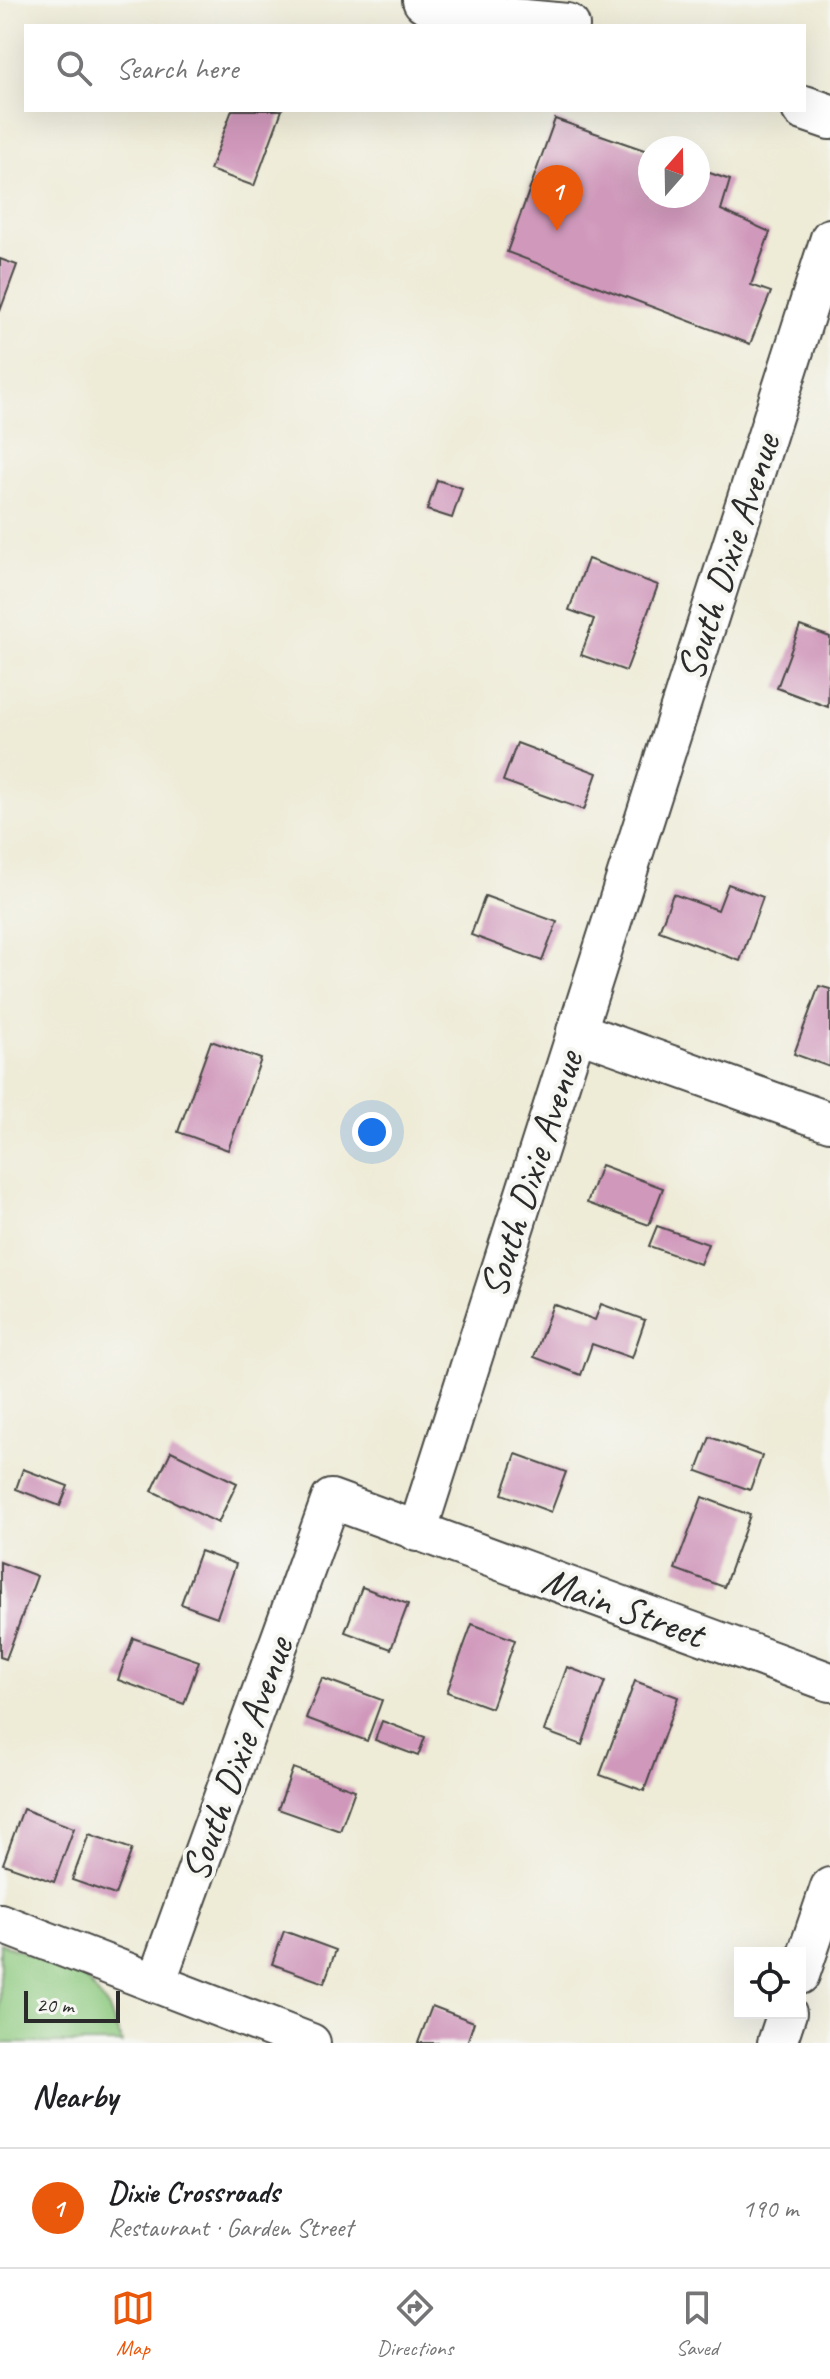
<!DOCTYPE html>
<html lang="en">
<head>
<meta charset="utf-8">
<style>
  body { margin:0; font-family:Caveat,sans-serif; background:#f6f6f6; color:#202124 }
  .controls { position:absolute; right:24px; bottom:24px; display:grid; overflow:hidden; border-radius:0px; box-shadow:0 8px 32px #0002 }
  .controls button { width:72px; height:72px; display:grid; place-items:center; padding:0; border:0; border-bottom:2px solid #e0e0e0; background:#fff; color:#202124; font:40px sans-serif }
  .compass { position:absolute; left:638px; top:136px; width:72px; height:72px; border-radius:50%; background:#fff; box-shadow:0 8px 32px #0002; rotate:20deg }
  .scale { position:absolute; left:24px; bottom:20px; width:96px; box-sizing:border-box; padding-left:8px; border:4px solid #2b2b2b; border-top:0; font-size:22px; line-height:28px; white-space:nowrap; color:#2b2b2b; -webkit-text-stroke:6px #f6f6f2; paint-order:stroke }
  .you { position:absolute; left:372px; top:1132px; width:28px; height:28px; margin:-20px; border:6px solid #fff; border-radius:50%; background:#1a73e8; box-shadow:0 0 0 12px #1a73e833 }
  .badge { display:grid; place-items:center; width:52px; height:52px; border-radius:50%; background:#ea580c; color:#fff; font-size:26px; font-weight:700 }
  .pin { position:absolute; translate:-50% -66px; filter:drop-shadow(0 2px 4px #0008) }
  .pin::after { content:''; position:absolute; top:42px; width:28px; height:24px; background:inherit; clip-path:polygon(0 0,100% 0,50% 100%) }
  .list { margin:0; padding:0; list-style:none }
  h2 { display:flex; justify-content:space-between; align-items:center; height:104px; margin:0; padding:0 32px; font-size:34px }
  h2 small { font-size:26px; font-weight:400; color:#757577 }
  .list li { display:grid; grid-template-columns:52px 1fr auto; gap:24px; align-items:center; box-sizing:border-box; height:120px; padding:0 32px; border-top:2px solid #e0e0e0 }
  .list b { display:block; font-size:30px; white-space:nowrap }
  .list p { margin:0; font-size:26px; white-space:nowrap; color:#757577 }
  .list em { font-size:26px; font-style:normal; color:#757577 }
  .icon { flex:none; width:44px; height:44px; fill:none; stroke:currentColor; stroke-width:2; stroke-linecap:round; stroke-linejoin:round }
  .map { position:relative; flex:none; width:830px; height:2043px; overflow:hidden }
  .search { position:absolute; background:#fff; box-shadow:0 8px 32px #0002; left:24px; right:24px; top:24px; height:88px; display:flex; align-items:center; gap:20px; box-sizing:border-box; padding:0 28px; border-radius:0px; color:#757577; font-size:30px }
  .sheet { height:224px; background:#fff }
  nav { display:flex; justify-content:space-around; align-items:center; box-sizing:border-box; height:112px; border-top:2px solid #e0e0e0; background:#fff; font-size:22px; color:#757577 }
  nav a { display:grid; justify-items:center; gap:4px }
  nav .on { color:#ea580c }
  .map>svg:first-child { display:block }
  .green { fill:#8dc97f; stroke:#5c7a55; stroke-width:2 }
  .building { fill:#d098bb }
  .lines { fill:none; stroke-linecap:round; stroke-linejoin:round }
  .minor-casing { stroke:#484845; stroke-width:42 }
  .major-casing { stroke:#484845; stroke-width:48 }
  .minor { stroke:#fff; stroke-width:38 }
  .major { stroke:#fff; stroke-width:44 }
  .labels { text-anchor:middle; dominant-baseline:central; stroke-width:8; stroke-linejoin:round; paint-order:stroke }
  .street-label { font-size:40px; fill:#2b2b2b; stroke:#f6f6f2 }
</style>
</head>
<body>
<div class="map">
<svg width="830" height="2043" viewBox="0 0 830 2043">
  <rect width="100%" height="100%" fill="#f6f6f2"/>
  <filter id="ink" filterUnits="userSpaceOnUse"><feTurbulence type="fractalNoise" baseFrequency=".0125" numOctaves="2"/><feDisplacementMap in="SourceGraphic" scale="16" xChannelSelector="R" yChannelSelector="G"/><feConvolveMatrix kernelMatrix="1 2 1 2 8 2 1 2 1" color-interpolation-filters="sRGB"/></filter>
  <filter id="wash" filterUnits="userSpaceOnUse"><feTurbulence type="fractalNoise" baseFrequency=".006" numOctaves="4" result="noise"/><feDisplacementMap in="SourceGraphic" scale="32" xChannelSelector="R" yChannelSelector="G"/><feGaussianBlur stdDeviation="1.8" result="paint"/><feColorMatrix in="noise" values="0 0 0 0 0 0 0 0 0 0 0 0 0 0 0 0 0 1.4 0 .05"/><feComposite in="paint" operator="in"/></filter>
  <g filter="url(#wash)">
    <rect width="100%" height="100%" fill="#eeebd7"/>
    <polygon class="green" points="0,1943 82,1975 108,2007 122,2043 0,2043"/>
    <g id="blocks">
      <g class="building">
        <polygon points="232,110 282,110 254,186 210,170"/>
        <polygon points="555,119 650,152 650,196 698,196 698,169 730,180 721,210 770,232 751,285 771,292 750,344 507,252"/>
        <polygon points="0,259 17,265 0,311"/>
        <polygon points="437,480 462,488 452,518 427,510"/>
        <polygon points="588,559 658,585 626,671 581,655 594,619 569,610"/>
        <polygon points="800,626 830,637 828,707 777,688"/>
        <polygon points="517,743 597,773 584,810 503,781"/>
        <polygon points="728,884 763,897 740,961 659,931 673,894 718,910"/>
        <polygon points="485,896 557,922 542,961 471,935"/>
        <polygon points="819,986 830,989 830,1067 794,1054"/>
        <polygon points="211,1041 261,1059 228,1150 178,1132"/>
        <polygon points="601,1165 663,1188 649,1225 587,1203"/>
        <polygon points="657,1226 708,1244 700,1264 649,1246"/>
        <polygon points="553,1304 595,1320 601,1304 645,1320 632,1358 592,1344 581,1375 534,1357"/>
        <polygon points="710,1437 762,1456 750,1490 697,1471"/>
        <polygon points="171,1451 237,1483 218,1523 152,1491"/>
        <polygon points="516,1454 566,1472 551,1512 502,1494"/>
        <polygon points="23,1469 68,1486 60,1506 16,1489"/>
        <polygon points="702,1497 750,1515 724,1587 675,1569"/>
        <polygon points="200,1551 236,1564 217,1617 181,1604"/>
        <polygon points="0,1562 37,1576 6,1659 0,1657"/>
        <polygon points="362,1587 408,1604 391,1649 345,1632"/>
        <polygon points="472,1624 515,1640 491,1708 447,1692"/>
        <polygon points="133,1638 199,1661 184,1704 118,1680"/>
        <polygon points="567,1667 605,1681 582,1745 544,1731"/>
        <polygon points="322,1678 382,1700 367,1741 306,1718"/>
        <polygon points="635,1681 678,1697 644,1791 600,1775"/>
        <polygon points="382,1721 425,1737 418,1756 375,1740"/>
        <polygon points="293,1768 355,1790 340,1831 278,1809"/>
        <polygon points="23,1809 74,1828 54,1882 3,1864"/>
        <polygon points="89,1834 132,1849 115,1895 72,1880"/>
        <polygon points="284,1931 336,1950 324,1983 272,1964"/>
        <polygon points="432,2006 474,2022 467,2043 418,2043"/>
      </g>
    </g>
  </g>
  <g filter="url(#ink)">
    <use href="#blocks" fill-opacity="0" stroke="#484845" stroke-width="2"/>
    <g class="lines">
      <g class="minor-casing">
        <g id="minor">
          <polyline points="576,1031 830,1122"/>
          <polyline points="417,1532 830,238"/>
          <polyline points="0,1923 311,2043"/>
          <polyline points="800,1975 830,1887"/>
          <polyline points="156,1983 331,1499 830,1682"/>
          <polyline points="777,2043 787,2013"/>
        </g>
      </g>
      <g class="major-casing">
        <g id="major">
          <polyline points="425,0 482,18 567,26"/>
          <polyline points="804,108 830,117"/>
        </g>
      </g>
      <use href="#minor" class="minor"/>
      <use href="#major" class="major"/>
    </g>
  </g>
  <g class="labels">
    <g class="street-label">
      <text transform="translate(728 557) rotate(-72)">South Dixie Avenue</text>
      <text transform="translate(531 1174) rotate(-72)">South Dixie Avenue</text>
      <text transform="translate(623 1607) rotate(20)">Main Street</text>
      <text transform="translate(237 1759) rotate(-70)">South Dixie Avenue</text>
    </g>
  </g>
</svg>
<div class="controls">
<button><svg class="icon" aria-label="locate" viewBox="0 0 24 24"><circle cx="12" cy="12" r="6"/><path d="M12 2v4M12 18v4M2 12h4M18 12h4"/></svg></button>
</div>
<svg class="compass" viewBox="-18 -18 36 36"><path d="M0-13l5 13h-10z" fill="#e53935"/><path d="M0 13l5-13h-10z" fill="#757577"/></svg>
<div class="scale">20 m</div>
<div class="you"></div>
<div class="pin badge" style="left:557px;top:231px">1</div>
<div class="search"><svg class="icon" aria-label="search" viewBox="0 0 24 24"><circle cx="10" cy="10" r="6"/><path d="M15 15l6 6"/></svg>Search here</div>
</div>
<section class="sheet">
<h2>Nearby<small></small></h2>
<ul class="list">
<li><span class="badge">1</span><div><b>Dixie Crossroads</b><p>Restaurant · Garden Street</p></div><em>190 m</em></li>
</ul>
</section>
<nav>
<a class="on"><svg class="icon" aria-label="map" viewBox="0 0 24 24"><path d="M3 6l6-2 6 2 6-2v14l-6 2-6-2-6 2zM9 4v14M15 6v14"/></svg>Map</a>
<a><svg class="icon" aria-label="directions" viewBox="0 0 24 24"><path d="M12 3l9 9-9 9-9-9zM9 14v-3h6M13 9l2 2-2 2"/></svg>Directions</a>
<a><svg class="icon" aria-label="saved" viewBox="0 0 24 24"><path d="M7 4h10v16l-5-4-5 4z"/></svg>Saved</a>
</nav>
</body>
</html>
